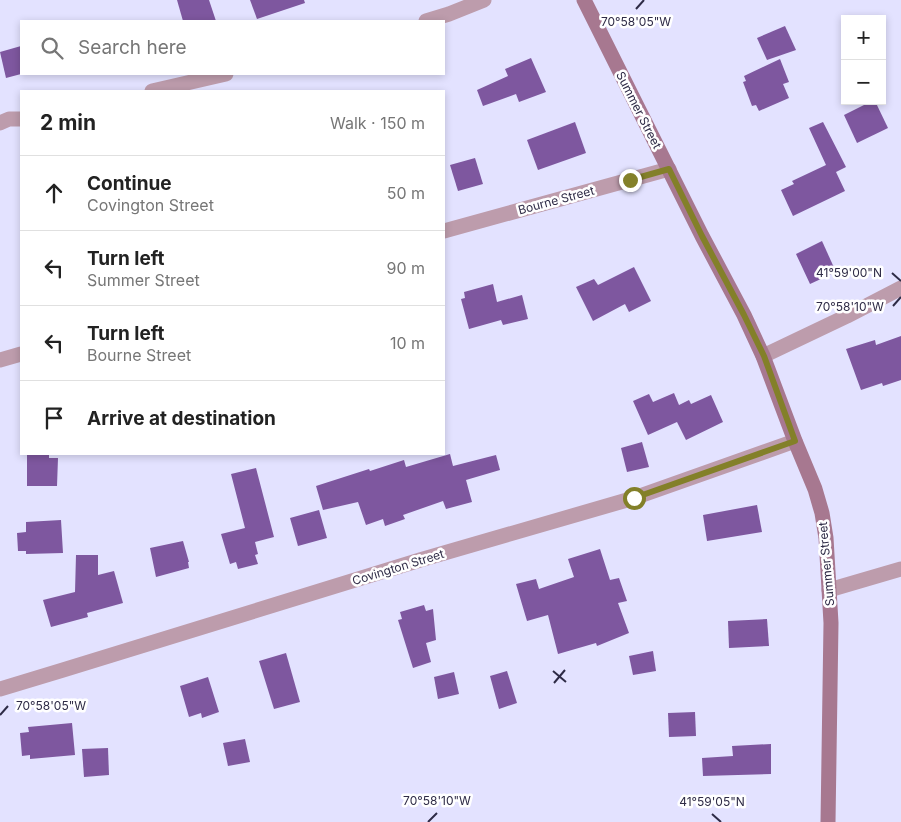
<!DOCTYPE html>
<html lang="en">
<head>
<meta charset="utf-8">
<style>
  body { margin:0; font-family:Inter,sans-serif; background:#f2f2f2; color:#222 }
  .controls { position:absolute; right:15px; top:15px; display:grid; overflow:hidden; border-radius:0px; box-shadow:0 2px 8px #0003 }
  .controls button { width:45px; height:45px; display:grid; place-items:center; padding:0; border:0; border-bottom:1px solid #e0e0e0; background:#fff; color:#222; font:25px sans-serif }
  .stop { position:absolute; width:15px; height:15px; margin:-11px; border:4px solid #838029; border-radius:50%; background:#fff }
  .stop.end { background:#838029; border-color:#fff; box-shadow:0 1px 5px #0008 }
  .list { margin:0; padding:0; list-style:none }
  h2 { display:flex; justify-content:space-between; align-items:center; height:65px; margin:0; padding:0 20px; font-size:21px }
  h2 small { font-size:16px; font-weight:400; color:#767676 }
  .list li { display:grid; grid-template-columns:32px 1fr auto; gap:15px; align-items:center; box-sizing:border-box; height:75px; padding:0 20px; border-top:1px solid #e0e0e0 }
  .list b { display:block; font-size:19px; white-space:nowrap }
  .list p { margin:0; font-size:16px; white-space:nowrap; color:#767676 }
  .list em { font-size:16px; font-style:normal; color:#767676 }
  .icon { flex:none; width:28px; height:28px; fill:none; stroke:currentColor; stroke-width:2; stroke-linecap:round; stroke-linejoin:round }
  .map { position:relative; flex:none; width:901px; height:822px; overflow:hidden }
  .search { position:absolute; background:#fff; box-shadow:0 2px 8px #0003; left:20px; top:20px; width:425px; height:55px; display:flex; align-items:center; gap:12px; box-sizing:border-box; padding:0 18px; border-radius:0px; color:#767676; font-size:19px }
  .panel { position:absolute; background:#fff; box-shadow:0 2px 8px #0003; left:20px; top:90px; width:425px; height:365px; border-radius:0px }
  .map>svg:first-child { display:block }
  .building { fill:#7e579f }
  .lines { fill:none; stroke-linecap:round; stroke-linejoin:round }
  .street { stroke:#bd9cac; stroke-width:15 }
  .secondary { stroke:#a77890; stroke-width:15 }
  .route { stroke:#838029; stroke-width:6 }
  .ticks { fill:none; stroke:#2e2b46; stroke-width:2 }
  .labels { text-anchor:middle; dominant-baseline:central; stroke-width:5; stroke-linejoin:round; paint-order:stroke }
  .street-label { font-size:12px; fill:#2e2b46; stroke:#fff }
  .ticks-label { font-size:12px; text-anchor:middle; fill:#2e2b46; stroke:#fff; stroke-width:5; stroke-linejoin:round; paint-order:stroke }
</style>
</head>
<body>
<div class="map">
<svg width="901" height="822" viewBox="0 0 901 822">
  <rect width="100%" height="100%" fill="#e3e2ff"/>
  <g class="building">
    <polygon points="177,0 209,0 216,21 183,21"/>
    <polygon points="250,0 304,0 305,3 257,19"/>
    <polygon points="785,26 796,50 767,60 757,38"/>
    <polygon points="21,46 21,74 6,78 0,52"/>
    <polygon points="531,58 546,92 519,102 516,94 483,106 477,90 508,76 505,69"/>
    <polygon points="780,59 789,82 783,84 789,98 759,111 756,105 752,106 743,82 746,81 744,76"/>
    <polygon points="872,101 875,101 888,128 857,143 844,115"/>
    <polygon points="575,122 586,153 538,170 527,140"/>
    <polygon points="823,122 846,167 836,172 845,191 793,216 781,190 794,184 792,181 826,165 809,128"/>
    <polygon points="475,158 483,184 458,191 450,165"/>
    <polygon points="822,241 836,272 810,284 796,254"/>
    <polygon points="634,267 651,301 629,312 625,304 593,321 576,287 594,279 598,285"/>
    <polygon points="493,284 497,302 522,295 528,319 503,325 501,320 469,329 461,299 465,298 464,292"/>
    <polygon points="901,336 901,380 883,386 882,383 861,390 846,349 875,340 876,345"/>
    <polygon points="674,393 679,405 689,400 691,404 711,395 723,422 686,440 677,422 648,435 633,401 649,394 653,402"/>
    <polygon points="642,442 649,467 627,472 621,448"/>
    <polygon points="27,454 49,454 49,458 58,458 57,486 27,486"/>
    <polygon points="450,454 453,466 496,455 500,470 466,480 472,502 446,509 443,501 403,515 405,519 385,526 383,519 366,525 358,502 323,510 316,486 369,469 370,471 404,460 406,467"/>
    <polygon points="256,468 274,537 255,542 258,554 255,555 258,564 238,569 236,562 230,564 221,534 245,528 231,474"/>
    <polygon points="757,505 762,532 707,541 703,515"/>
    <polygon points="319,510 327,538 298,546 290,518"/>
    <polygon points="61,520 63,553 26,554 26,551 18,551 17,533 26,532 26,522"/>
    <polygon points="183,541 189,562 188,562 189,568 156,577 150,548"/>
    <polygon points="600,549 610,580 619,578 627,601 618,603 629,633 597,646 596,643 558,654 548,615 527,621 516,584 536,579 539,589 574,577 568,559"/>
    <polygon points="76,555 98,555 98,575 114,571 123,603 87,613 88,617 51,627 43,600 75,592"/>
    <polygon points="424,605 426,611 433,609 436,640 426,643 431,662 413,668 398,620 402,619 400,612"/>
    <polygon points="767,619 769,646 729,648 728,621"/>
    <polygon points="653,651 656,671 633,675 629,656"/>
    <polygon points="286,653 300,702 274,709 259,661"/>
    <polygon points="507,671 517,703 499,709 490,676"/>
    <polygon points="454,672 459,694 438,699 434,677"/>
    <polygon points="208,677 219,712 202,718 201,713 189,717 180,686"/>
    <polygon points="695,712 696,736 669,737 668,713"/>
    <polygon points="72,723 75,755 30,759 30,755 22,756 20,733 29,732 28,727"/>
    <polygon points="245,739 250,762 228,766 223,743"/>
    <polygon points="771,744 771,774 703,776 702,758 733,756 732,746"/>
    <polygon points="108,748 109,775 84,777 82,749"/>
  </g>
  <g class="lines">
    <g class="street">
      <polyline points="426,21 449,14 484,0"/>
      <polyline points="152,91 226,74"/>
      <polyline points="0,123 9,119 21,119"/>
      <polyline points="444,231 669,169"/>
      <polyline points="763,356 847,316 901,288"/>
      <polyline points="0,360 21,354"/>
      <polyline points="829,590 901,569"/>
      <polyline points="0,689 63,670 420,560 634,498 795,441"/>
    </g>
    <polyline class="secondary" points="584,0 702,236 744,315 763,356 795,441 815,489 822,513 826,538 831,623 828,822"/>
  </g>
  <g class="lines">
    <polyline class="route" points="630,180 669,169 702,236 744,315 764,356 795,441 634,498"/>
  </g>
  <path class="ticks" d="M636,9L644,0M892,273L901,281M893,306L901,297M553,671L566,682M554,683L565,670M0,715L8,706M712,814L721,822M428,822L437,813"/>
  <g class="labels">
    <g class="street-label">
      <text transform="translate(639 110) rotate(63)">Summer Street</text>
      <text transform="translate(556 200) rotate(-15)">Bourne Street</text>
      <text transform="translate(826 564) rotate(-95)">Summer Street</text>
      <text transform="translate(398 567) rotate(-17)">Covington Street</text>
    </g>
  </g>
  <g class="ticks-label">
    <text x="636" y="26">70°58'05"W</text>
    <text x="849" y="277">41°59'00"N</text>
    <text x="850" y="311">70°58'10"W</text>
    <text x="51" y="710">70°58'05"W</text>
    <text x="437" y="805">70°58'10"W</text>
    <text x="712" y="806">41°59'05"N</text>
  </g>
</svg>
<div class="controls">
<button>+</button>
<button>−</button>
</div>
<div class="stop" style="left:634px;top:498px"></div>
<div class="stop end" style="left:630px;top:180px"></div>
<div class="search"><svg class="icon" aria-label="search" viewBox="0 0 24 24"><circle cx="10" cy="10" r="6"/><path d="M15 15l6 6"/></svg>Search here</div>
<section class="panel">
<h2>2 min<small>Walk · 150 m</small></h2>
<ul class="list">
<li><svg class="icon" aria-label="ahead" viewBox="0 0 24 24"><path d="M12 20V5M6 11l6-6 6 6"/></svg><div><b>Continue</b><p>Covington Street</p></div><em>50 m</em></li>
<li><svg class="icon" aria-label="left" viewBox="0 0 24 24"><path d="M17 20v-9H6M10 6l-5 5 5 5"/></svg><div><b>Turn left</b><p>Summer Street</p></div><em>90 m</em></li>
<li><svg class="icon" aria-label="left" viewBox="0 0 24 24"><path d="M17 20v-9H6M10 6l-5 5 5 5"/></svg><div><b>Turn left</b><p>Bourne Street</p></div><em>10 m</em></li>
<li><svg class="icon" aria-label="arrive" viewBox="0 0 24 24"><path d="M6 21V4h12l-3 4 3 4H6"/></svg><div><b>Arrive at destination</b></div></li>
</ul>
</section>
</div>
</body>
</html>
